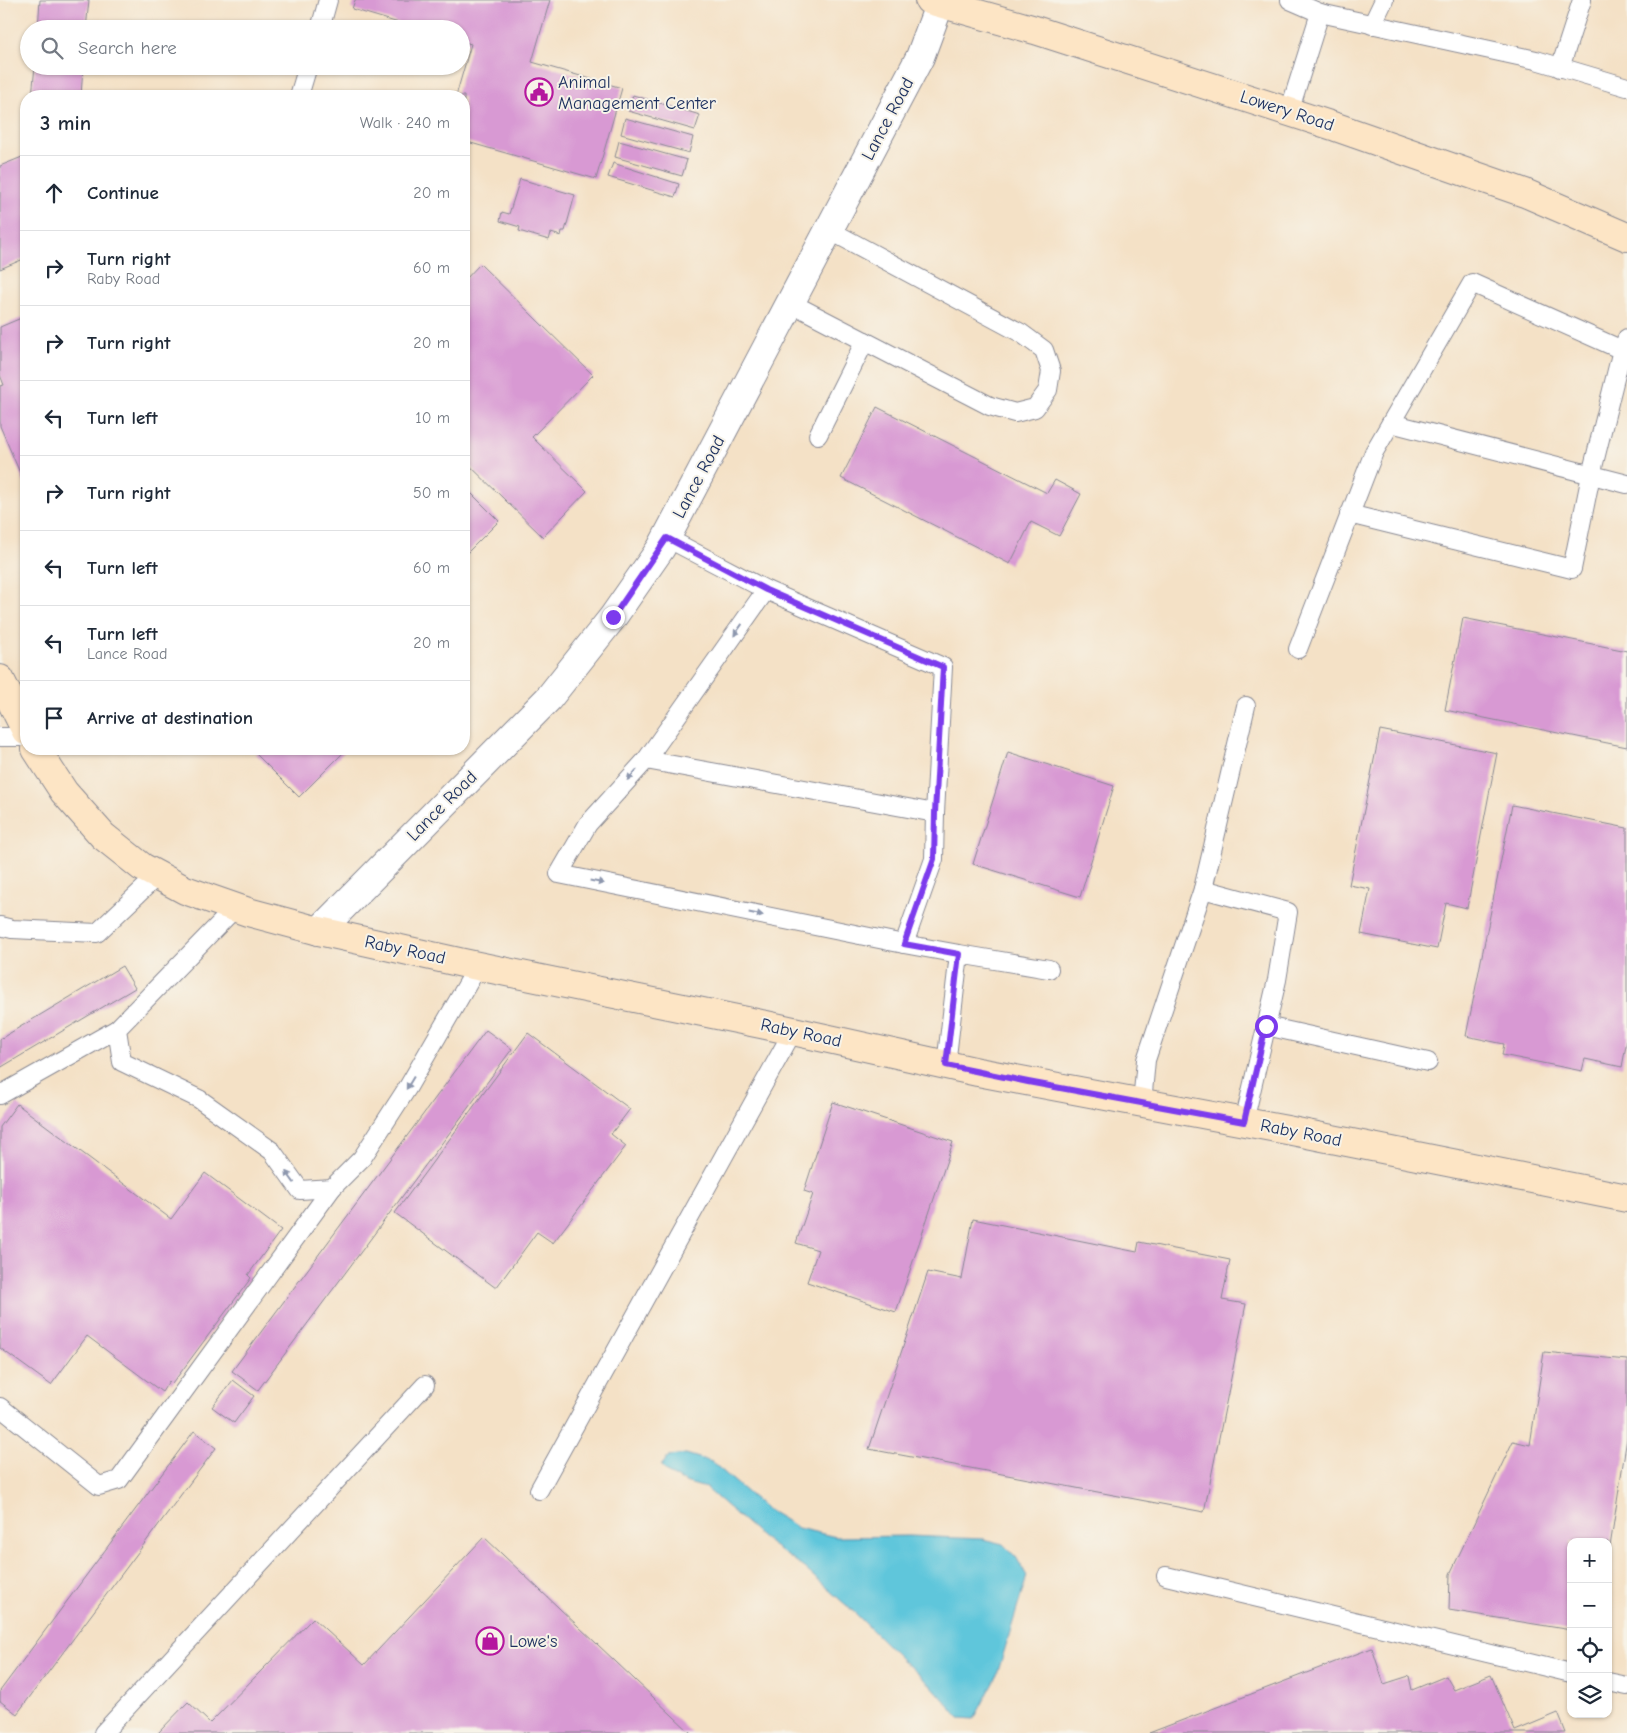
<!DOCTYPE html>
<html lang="en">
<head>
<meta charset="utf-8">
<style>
  body { margin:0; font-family:"Comic Neue",sans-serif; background:#f2f2f3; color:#1f2937 }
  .controls { position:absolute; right:15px; bottom:15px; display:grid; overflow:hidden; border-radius:10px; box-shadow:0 1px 4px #0004 }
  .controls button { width:45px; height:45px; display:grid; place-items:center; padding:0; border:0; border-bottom:1px solid #e0e1e3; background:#fff; color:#1f2937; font:25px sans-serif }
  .stop { position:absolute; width:15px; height:15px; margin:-11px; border:4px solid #7c3aed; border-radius:50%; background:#fff }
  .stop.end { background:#7c3aed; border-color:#fff; box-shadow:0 1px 5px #0008 }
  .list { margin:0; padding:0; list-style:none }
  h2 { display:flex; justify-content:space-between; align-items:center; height:65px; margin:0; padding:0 20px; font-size:21px }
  h2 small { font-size:16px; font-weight:400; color:#747a83 }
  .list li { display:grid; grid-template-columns:32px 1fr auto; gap:15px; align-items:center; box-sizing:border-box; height:75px; padding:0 20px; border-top:1px solid #e0e1e3 }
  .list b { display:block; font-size:19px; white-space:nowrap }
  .list p { margin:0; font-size:16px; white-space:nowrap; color:#747a83 }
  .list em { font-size:16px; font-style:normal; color:#747a83 }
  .icon { flex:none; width:28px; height:28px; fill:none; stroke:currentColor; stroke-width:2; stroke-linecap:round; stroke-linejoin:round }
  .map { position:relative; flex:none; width:1627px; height:1733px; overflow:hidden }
  .search { position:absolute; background:#fff; box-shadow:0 1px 4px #0004; left:20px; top:20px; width:450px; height:55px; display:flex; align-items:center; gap:12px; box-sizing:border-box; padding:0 18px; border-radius:28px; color:#747a83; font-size:19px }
  .panel { position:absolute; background:#fff; box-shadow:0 1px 4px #0004; left:20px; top:90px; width:450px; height:665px; border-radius:20px }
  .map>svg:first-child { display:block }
  .water { fill:#5ec6db; stroke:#3c7a9c }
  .building { fill:#d899d3 }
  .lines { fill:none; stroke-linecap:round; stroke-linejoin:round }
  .lane-casing { stroke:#888892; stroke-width:20 }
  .street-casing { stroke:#888892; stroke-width:30 }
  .secondary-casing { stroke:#888892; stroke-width:30 }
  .lane { stroke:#fff; stroke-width:18 }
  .street { stroke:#fff; stroke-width:28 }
  .secondary { stroke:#fde5c5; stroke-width:28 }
  .oneway { fill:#8d97ae }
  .route { stroke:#7c3aed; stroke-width:6 }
  .labels { text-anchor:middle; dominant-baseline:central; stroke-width:4; stroke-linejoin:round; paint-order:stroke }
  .poi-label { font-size:18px; fill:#1b2f5e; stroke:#f7f3e8; text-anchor:start }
  .street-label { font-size:18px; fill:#1b2f5e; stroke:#f7f3e8 }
</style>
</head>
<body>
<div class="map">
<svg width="1627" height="1733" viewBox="0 0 1627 1733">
  <rect width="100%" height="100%" fill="#f7f3e8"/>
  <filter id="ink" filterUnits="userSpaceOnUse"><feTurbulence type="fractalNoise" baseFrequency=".02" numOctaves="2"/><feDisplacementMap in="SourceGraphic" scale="10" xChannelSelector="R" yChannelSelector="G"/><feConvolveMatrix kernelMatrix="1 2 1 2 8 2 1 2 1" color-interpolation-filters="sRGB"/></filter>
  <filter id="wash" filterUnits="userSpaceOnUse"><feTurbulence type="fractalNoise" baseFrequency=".0096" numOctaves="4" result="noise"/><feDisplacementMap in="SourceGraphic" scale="20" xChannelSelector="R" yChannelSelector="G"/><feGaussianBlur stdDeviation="1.12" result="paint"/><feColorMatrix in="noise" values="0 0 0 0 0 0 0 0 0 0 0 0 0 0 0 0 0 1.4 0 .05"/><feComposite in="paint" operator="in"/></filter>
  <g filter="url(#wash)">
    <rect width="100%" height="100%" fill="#f4e1c6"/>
    <polygon class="water" points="686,1454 712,1462 765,1508 798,1528 836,1537 909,1536 983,1539 1003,1544 1016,1557 1027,1576 996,1678 974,1719 960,1718 931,1685 901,1659 854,1612 804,1568 768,1542 706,1488 688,1483 670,1475 661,1466 669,1456"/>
    <g id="blocks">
      <g class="building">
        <polygon points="40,0 89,0 86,29 38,29"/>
        <polygon points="355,0 550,0 532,62 622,88 596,179 464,141 464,96 456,96 471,44 461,41 461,29 419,29 352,9"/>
        <polygon points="35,66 83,66 81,96 32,96"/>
        <polygon points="633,95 700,115 695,130 628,111"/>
        <polygon points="625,118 693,137 689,153 621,134"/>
        <polygon points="619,141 687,160 682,176 615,157"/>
        <polygon points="22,157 26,168 26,258 0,269 0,166"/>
        <polygon points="613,163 679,184 675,197 608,177"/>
        <polygon points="520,179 575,195 565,231 562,231 561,236 551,233 549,240 519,231 520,227 500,221 502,212 509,214"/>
        <polygon points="480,264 593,375 532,437 587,491 543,537 464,460 464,281"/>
        <polygon points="26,316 26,487 0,426 0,386 4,385 0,375 0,327"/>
        <polygon points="877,407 1047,493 1055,480 1081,494 1059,536 1031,522 1010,564 841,478"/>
        <polygon points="464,486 499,521 464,556"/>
        <polygon points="1463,618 1627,651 1627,747 1445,710"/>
        <polygon points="1380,730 1497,753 1467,908 1446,903 1437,949 1361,934 1370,889 1349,885"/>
        <polygon points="261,749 347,749 299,797 256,754"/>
        <polygon points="1008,752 1114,786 1080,897 973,864"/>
        <polygon points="1512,805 1627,828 1627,1040 1622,1067 1585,1059 1582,1071 1502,1055 1504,1044 1466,1036"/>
        <polygon points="122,966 135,988 0,1068 0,1039"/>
        <polygon points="486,1030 512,1049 258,1390 232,1371"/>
        <polygon points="528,1033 630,1109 611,1134 626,1146 553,1243 537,1232 496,1288 395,1213"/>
        <polygon points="833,1102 953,1142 896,1312 807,1282 818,1250 796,1243 813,1194 804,1191"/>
        <polygon points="17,1104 171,1219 205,1173 281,1230 248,1275 251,1278 172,1384 169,1381 162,1392 87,1336 51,1385 0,1348 0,1127"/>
        <polygon points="973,1219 1137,1252 1139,1242 1230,1260 1222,1300 1246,1304 1204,1512 869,1449 928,1272 962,1279"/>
        <polygon points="1544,1352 1627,1360 1627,1438 1609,1553 1608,1542 1571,1542 1571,1630 1449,1610 1450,1574 1513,1441 1530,1445"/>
        <polygon points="233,1380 254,1396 234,1423 212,1407"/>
        <polygon points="194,1431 216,1448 17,1714 0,1701 0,1691"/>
        <polygon points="484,1537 691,1733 158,1733 188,1702 210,1723 313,1618 364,1665"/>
        <polygon points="1372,1648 1384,1684 1409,1676 1412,1690 1446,1676 1454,1690 1491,1675 1515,1731 1558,1713 1566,1733 1149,1733"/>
      </g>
    </g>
  </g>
  <g filter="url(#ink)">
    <use href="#blocks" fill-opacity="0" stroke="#888892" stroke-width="1"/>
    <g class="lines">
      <g class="lane-casing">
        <g id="lane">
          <polyline points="1320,13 1536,60 1627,87"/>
          <polyline points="1372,25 1384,0"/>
          <polyline points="320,29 328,0"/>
          <polyline points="1560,68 1582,0"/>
          <polyline points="299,96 308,66"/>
          <polyline points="1289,112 1320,13 1290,0"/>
          <polyline points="791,303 990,406 1015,413 1035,408 1048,390 1051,371 1044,350 1021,333 829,230"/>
          <polyline points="1391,423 1627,484"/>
          <polyline points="818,435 865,341"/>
          <polyline points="1349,514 1572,569 1591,475 1622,350"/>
          <polyline points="667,538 766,590 943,667 935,813 934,859 904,944"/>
          <polyline points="766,590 646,760 588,824 559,874 904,944 959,954"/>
          <polyline points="1298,649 1374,452 1472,283 1622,350 1627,338"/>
          <polyline points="0,737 26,737"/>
          <polyline points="646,760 935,813"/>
          <polyline points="235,908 117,1029 122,1062 199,1099 272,1151 300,1190 332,1188 362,1158 408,1087 478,966"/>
          <polyline points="0,926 12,929 97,933 158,875"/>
          <polyline points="1266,1026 1428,1062"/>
          <polyline points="946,1065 959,954 1049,969"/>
          <polyline points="0,1095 117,1029"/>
          <polyline points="1142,1103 1146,1060 1203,889"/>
          <polyline points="1244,1122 1277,980 1288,912 1203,889 1246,706"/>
          <polyline points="0,1407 99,1486 119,1480 332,1188"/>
          <polyline points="539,1490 793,1031"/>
          <polyline points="1166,1576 1571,1673"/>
          <polyline points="1608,1682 1627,1686"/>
          <polyline points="103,1733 425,1385"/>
        </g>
      </g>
      <g class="street-casing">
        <polyline id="street" points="319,931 548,699 613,617 661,548 920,57 941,0"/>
      </g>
      <g class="secondary-casing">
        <g id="secondary">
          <polyline points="929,0 1035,30 1336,127 1525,193 1627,237"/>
          <polyline points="0,679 26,731"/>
          <polyline points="36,749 64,792 103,836 142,867 185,890 248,912 319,931 463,963 766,1025 978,1072 1287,1130 1627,1198"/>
        </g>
      </g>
      <use href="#lane" class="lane"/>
      <use href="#street" class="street"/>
      <use href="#secondary" class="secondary"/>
    </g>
    <defs><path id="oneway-solid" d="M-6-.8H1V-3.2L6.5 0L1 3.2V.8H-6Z" transform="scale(1.25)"/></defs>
    <g class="oneway">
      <use href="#oneway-solid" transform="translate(738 630) rotate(125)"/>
      <use href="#oneway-solid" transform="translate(632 775) rotate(132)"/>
      <use href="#oneway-solid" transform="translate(597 882) rotate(11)"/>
      <use href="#oneway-solid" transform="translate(756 914) rotate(11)"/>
      <use href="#oneway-solid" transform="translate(410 1083) rotate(121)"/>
      <use href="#oneway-solid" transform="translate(290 1177) rotate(-126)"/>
    </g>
  </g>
  <g class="lines" filter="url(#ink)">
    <polyline class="route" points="613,617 667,538 766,590 943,667 935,813 934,859 904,944 959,954 946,1065 1028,1082 1244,1122 1266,1026"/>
  </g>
  <defs>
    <g id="civic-ring" transform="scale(1.4375)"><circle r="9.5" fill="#f7f3e8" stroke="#b5179e" stroke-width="1.5"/><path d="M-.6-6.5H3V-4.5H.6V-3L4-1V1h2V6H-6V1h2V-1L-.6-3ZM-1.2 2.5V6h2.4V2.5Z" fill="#b5179e"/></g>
    <g id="shop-ring" transform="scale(1.4375)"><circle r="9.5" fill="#f7f3e8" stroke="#b5179e" stroke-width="1.5"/><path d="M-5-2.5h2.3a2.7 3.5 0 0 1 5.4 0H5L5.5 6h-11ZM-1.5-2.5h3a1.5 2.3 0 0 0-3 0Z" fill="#b5179e"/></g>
  </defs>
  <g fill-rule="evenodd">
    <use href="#civic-ring" x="539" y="92"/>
    <use href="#shop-ring" x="490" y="1641"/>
  </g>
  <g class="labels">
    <g class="poi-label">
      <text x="558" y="82">Animal<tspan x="558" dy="21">Management Center</tspan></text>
      <text x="509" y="1641">Lowe's</text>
    </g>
    <g class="street-label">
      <text transform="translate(1287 111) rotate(18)">Lowery Road</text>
      <text transform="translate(888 119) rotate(-62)">Lance Road</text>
      <text transform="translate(699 477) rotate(-62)">Lance Road</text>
      <text transform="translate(442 806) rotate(-45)">Lance Road</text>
      <text transform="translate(405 950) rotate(12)">Raby Road</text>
      <text transform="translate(801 1033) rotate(12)">Raby Road</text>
      <text transform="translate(1301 1133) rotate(11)">Raby Road</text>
    </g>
  </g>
</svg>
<div class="controls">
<button>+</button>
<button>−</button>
<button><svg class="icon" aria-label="locate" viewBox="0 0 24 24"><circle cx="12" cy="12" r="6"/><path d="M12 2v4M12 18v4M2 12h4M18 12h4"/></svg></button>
<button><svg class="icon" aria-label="layers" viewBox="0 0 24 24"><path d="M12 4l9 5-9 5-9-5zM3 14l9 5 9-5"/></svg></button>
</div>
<div class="stop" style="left:1266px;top:1026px"></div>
<div class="stop end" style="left:613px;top:617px"></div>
<div class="search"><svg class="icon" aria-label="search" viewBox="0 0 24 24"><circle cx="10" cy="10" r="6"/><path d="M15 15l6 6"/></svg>Search here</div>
<section class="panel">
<h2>3 min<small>Walk · 240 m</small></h2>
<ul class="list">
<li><svg class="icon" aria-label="ahead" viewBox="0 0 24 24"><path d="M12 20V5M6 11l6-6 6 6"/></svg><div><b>Continue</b></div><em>20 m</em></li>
<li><svg class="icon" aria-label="right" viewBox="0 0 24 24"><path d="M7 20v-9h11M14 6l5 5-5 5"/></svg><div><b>Turn right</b><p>Raby Road</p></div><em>60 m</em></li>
<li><svg class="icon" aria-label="right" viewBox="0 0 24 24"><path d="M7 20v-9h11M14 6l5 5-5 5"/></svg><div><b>Turn right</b></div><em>20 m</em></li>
<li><svg class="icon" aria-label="left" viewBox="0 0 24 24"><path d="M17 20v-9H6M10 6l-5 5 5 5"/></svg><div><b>Turn left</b></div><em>10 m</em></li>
<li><svg class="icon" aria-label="right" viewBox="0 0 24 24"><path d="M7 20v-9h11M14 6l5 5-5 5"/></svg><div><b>Turn right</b></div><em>50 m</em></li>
<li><svg class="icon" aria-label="left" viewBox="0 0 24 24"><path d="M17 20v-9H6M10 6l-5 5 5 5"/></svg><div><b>Turn left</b></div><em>60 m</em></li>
<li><svg class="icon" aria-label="left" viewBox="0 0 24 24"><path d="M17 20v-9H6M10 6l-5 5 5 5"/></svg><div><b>Turn left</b><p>Lance Road</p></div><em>20 m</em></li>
<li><svg class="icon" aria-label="arrive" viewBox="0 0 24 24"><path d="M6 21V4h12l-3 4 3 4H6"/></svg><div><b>Arrive at destination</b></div></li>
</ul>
</section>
</div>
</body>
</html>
